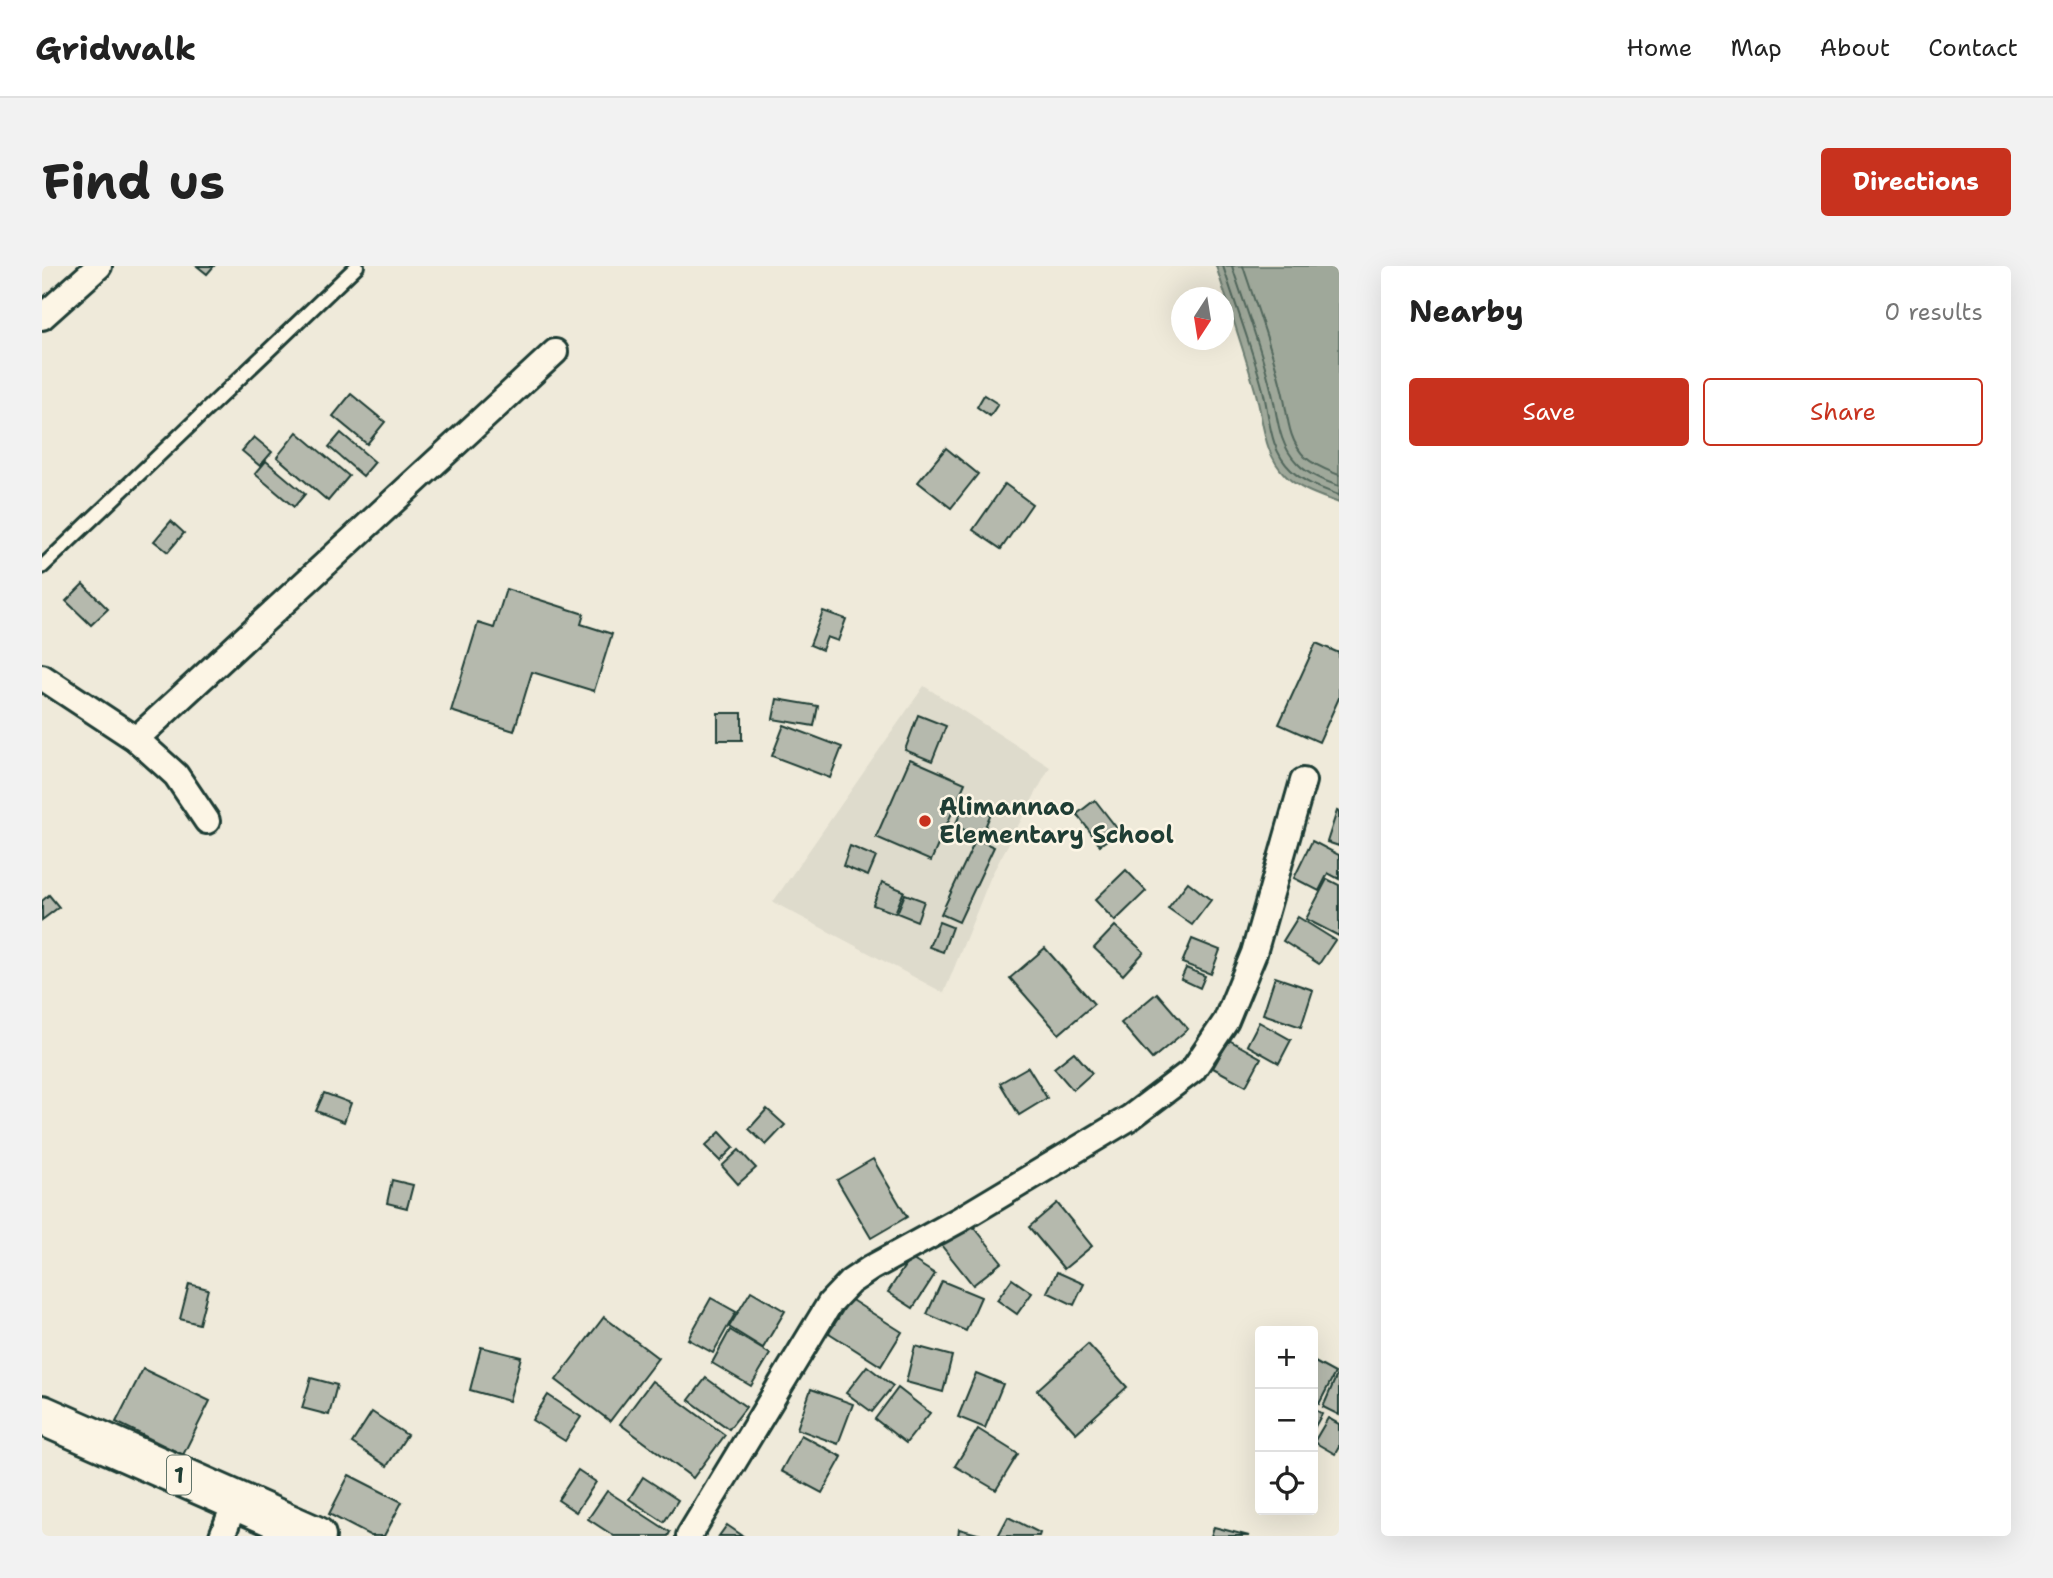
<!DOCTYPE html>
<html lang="en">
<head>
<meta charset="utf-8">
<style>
  body { margin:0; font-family:"Shantell Sans",sans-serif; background:#f2f2f2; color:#222 }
  .controls { position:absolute; right:21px; bottom:21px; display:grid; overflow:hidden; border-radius:7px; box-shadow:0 7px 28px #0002 }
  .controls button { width:63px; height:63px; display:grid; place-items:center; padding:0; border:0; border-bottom:2px solid #e0e0e0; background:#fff; color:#222; font:35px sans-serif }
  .compass { position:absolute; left:1129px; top:21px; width:63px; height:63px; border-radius:50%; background:#fff; box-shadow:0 7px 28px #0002; rotate:192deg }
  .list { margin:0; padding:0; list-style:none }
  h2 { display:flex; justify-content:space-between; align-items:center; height:91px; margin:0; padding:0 28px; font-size:30px }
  h2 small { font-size:23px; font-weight:400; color:#767676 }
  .actions { display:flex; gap:14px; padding:21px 28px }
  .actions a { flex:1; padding:16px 0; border:2px solid #c8321e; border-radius:7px; text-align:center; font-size:24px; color:#c8321e }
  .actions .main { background:#c8321e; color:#fff }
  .icon { flex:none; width:38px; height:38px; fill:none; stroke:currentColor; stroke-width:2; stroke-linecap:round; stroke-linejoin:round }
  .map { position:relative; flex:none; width:1297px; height:1270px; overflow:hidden; border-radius:7px }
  header { display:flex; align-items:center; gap:42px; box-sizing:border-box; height:98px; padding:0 35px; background:#fff; border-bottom:2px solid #e0e0e0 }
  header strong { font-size:33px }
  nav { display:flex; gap:38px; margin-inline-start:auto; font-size:24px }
  .intro { display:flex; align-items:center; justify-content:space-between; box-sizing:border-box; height:168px; padding:0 42px }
  h1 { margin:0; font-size:49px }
  .button { padding:18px 32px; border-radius:7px; background:#c8321e; color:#fff; font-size:24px; font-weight:700 }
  main { display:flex; gap:42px; padding:0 42px }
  aside { flex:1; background:#fff; border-radius:7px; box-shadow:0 7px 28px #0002 }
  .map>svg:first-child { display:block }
  .built { fill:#dedbcc }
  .water { fill:#9fa89a; stroke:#6c7d71; stroke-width:2 }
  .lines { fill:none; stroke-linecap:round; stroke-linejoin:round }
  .shore { stroke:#52685d; stroke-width:2 }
  .building { fill:#b5b9ad; stroke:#1f3d34; stroke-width:2 }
  .service-casing { stroke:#1f3d34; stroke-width:18 }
  .minor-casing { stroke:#1f3d34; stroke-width:30 }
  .trunk-casing { stroke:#1f3d34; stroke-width:44 }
  .service { stroke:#fcf5e5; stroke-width:12 }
  .minor { stroke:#fcf5e5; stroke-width:24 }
  .trunk { stroke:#fcf5e5; stroke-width:38 }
  .poi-dot { fill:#c8321e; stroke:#fcf5e5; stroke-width:2.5 }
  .labels { text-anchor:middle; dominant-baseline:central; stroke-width:5; stroke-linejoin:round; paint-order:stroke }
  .shield { fill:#fcf5e5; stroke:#617469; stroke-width:2 }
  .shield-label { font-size:23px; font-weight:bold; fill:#1f3d34 }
  .poi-label { font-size:24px; font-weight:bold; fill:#1f3d34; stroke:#fcf5e5; text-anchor:start }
</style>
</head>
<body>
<header>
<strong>Gridwalk</strong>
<nav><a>Home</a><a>Map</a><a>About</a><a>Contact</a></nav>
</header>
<div class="intro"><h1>Find us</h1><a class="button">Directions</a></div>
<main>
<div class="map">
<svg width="1297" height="1270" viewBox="0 0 1297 1270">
  <rect width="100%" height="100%" fill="#efeada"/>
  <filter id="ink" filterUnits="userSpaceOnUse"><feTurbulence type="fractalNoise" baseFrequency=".0143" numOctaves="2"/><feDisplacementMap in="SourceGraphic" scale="14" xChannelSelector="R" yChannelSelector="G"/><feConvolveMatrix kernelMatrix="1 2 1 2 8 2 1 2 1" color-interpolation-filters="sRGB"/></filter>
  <g filter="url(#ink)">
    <polygon class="built" points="882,420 1008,501 949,610 902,727 731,636"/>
    <path class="water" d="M1174,0H1297V237C1279,230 1258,224 1244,210C1220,186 1222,154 1213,124C1201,82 1187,41 1174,0Z"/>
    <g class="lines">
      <g class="shore">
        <path d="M1181,0C1194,41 1210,82 1221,124C1228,152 1227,183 1249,204C1262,217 1281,223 1297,229"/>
        <path d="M1190,0C1203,41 1219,81 1229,123C1236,149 1235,176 1255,197C1266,209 1283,215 1297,220"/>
        <path d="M1201,0C1214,40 1229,79 1239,120C1246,144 1244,172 1263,191C1273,200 1285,204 1297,209"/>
      </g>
    </g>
    <g class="building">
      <polygon points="155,0 172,0 165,8"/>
      <polygon points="309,128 343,156 325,178 291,150"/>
      <polygon points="942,129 956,138 948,150 935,141"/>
      <polygon points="255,166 307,210 286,235 235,191"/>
      <polygon points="299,167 333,196 321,210 287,181"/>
      <polygon points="212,171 230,186 218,200 200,185"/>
      <polygon points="904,182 936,208 909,242 876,216"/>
      <polygon points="224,195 263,228 252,241 213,208"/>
      <polygon points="963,218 990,238 959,283 931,264"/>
      <polygon points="129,255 142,267 126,286 112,275"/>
      <polygon points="41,318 66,343 49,359 24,335"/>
      <polygon points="464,323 542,348 539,358 570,368 552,425 490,406 472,465 409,445 436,357 452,362"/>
      <polygon points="781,345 804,353 796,375 785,371 780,384 768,379"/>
      <polygon points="1274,377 1297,387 1297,432 1277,476 1237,458"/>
      <polygon points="735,433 776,440 772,460 731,453"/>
      <rect x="676" y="447" width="24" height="27"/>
      <polygon points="876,449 904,460 890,495 863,484"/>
      <polygon points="742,459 800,481 788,512 730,490"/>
      <polygon points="868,493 923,517 889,595 834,571"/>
      <polygon points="1053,534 1077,565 1058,579 1035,548"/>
      <polygon points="923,536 949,547 939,571 913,560"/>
      <polygon points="1295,545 1297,546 1297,580 1285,576"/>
      <polygon points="934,573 952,581 917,656 899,648"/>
      <polygon points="1270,575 1297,589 1297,613 1286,607 1277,625 1252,612"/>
      <polygon points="808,580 834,591 826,610 801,600"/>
      <polygon points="1084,604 1104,625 1073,655 1053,634"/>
      <polygon points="1285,613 1297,619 1297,670 1264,653"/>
      <polygon points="840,616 862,625 853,647 831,639"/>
      <polygon points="1146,616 1169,634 1150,659 1126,642"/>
      <polygon points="863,628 882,635 875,655 855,647"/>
      <polygon points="7,629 17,641 0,654 0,635"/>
      <polygon points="1256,651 1293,674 1277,698 1241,675"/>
      <polygon points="897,656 910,661 901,686 887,681"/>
      <polygon points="1073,660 1102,686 1081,709 1052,682"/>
      <polygon points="1150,673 1178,684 1169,708 1140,697"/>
      <polygon points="1003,682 1052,738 1017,768 968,712"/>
      <polygon points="1144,702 1163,710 1158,722 1139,713"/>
      <polygon points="1233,711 1271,724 1259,761 1221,748"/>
      <polygon points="1115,727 1146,763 1110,793 1079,757"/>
      <polygon points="1217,756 1249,774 1237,797 1205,779"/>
      <polygon points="1187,774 1219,792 1204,820 1171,802"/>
      <polygon points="1032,786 1050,807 1031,824 1012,802"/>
      <polygon points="986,801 1005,832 977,849 958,817"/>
      <polygon points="282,827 309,837 302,856 274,845"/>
      <polygon points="725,843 743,859 724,879 707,863"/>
      <polygon points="678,866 692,881 678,895 663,880"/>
      <polygon points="697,884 714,902 696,918 680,900"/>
      <polygon points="831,893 865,951 829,972 795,914"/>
      <polygon points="350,914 371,919 365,942 345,937"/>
      <polygon points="1015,937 1050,980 1022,1003 987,961"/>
      <polygon points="928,956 960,996 931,1019 899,979"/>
      <polygon points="868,992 893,1008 871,1042 846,1026"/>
      <polygon points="1015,1006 1042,1018 1032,1039 1005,1026"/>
      <polygon points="970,1013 990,1027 975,1048 955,1034"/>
      <polygon points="900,1015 939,1031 924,1065 885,1048"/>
      <polygon points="147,1018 166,1023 157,1058 138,1053"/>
      <polygon points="709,1025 743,1045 721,1082 687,1061"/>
      <polygon points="669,1032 694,1046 671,1087 646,1073"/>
      <polygon points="808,1033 860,1066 839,1100 787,1067"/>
      <polygon points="562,1051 616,1092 568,1155 514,1114"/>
      <polygon points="688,1064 728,1088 709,1120 670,1097"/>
      <polygon points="1046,1078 1085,1121 1034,1167 995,1124"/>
      <polygon points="873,1080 910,1090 901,1126 864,1116"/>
      <polygon points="439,1081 479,1091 467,1135 428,1124"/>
      <polygon points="1271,1095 1293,1107 1277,1138 1271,1134"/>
      <polygon points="825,1100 851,1120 830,1146 804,1127"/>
      <polygon points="101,1103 168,1135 141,1189 74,1156"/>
      <polygon points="1297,1104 1297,1149 1281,1141"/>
      <polygon points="934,1107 961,1118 943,1162 916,1151"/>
      <polygon points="269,1112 295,1119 287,1149 260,1142"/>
      <polygon points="664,1112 704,1141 687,1163 647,1134"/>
      <polygon points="610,1115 683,1169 651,1212 578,1158"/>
      <polygon points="856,1122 888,1147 864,1177 833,1153"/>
      <polygon points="769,1123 811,1138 796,1178 755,1163"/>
      <polygon points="506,1129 539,1151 523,1175 490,1154"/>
      <polygon points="1271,1142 1280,1148 1271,1164"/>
      <polygon points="330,1146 365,1169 345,1200 310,1177"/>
      <polygon points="1286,1152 1297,1158 1297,1181 1293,1188 1272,1176"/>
      <polygon points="936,1163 976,1188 954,1224 913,1200"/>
      <polygon points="759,1169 800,1191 780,1227 739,1205"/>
      <polygon points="536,1204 554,1216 534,1246 516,1234"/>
      <polygon points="307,1209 360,1236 342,1270 329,1270 287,1248"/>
      <polygon points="601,1211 636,1234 622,1256 587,1233"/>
      <polygon points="565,1225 628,1266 626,1270 572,1270 546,1253"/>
      <polygon points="966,1251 998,1267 997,1270 956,1270"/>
      <polygon points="685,1259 701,1270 677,1270"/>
      <polygon points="1172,1261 1207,1270 1169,1270"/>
      <polygon points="917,1263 943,1270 916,1270"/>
    </g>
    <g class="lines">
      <g class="service-casing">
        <polyline id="service" points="0,301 315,0"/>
      </g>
      <g class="minor-casing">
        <g id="minor">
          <polyline points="0,51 57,0"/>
          <polyline points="0,411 94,473 134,509 165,555"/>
          <polyline points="94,473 513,86"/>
          <polyline points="180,1270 194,1234"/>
          <polyline points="647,1270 788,1037 808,1016 829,1002 917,954 1089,851 1151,804 1184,755 1212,687 1261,515"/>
        </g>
      </g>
      <g class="trunk-casing">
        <polyline id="trunk" points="0,1149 274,1270"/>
      </g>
      <use href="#service" class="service"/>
      <use href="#minor" class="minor"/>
      <use href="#trunk" class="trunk"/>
    </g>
  </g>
  <circle class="poi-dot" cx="883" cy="555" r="7"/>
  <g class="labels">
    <rect class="shield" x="125" y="1189.5" width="24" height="39" rx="5"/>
    <g class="shield-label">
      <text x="137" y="1209">1</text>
    </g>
    <g class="poi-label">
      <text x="897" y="541">Alimannao<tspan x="897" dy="28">Elementary School</tspan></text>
    </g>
  </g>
</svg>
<div class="controls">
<button>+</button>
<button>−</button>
<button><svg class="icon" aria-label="locate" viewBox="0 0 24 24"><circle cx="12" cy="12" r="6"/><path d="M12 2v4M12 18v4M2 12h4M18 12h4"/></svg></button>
</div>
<svg class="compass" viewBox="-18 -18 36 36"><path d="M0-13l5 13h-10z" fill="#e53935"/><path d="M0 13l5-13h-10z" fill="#767676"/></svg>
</div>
<aside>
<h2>Nearby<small>0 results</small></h2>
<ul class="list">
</ul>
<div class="actions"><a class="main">Save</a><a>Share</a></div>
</aside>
</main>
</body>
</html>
